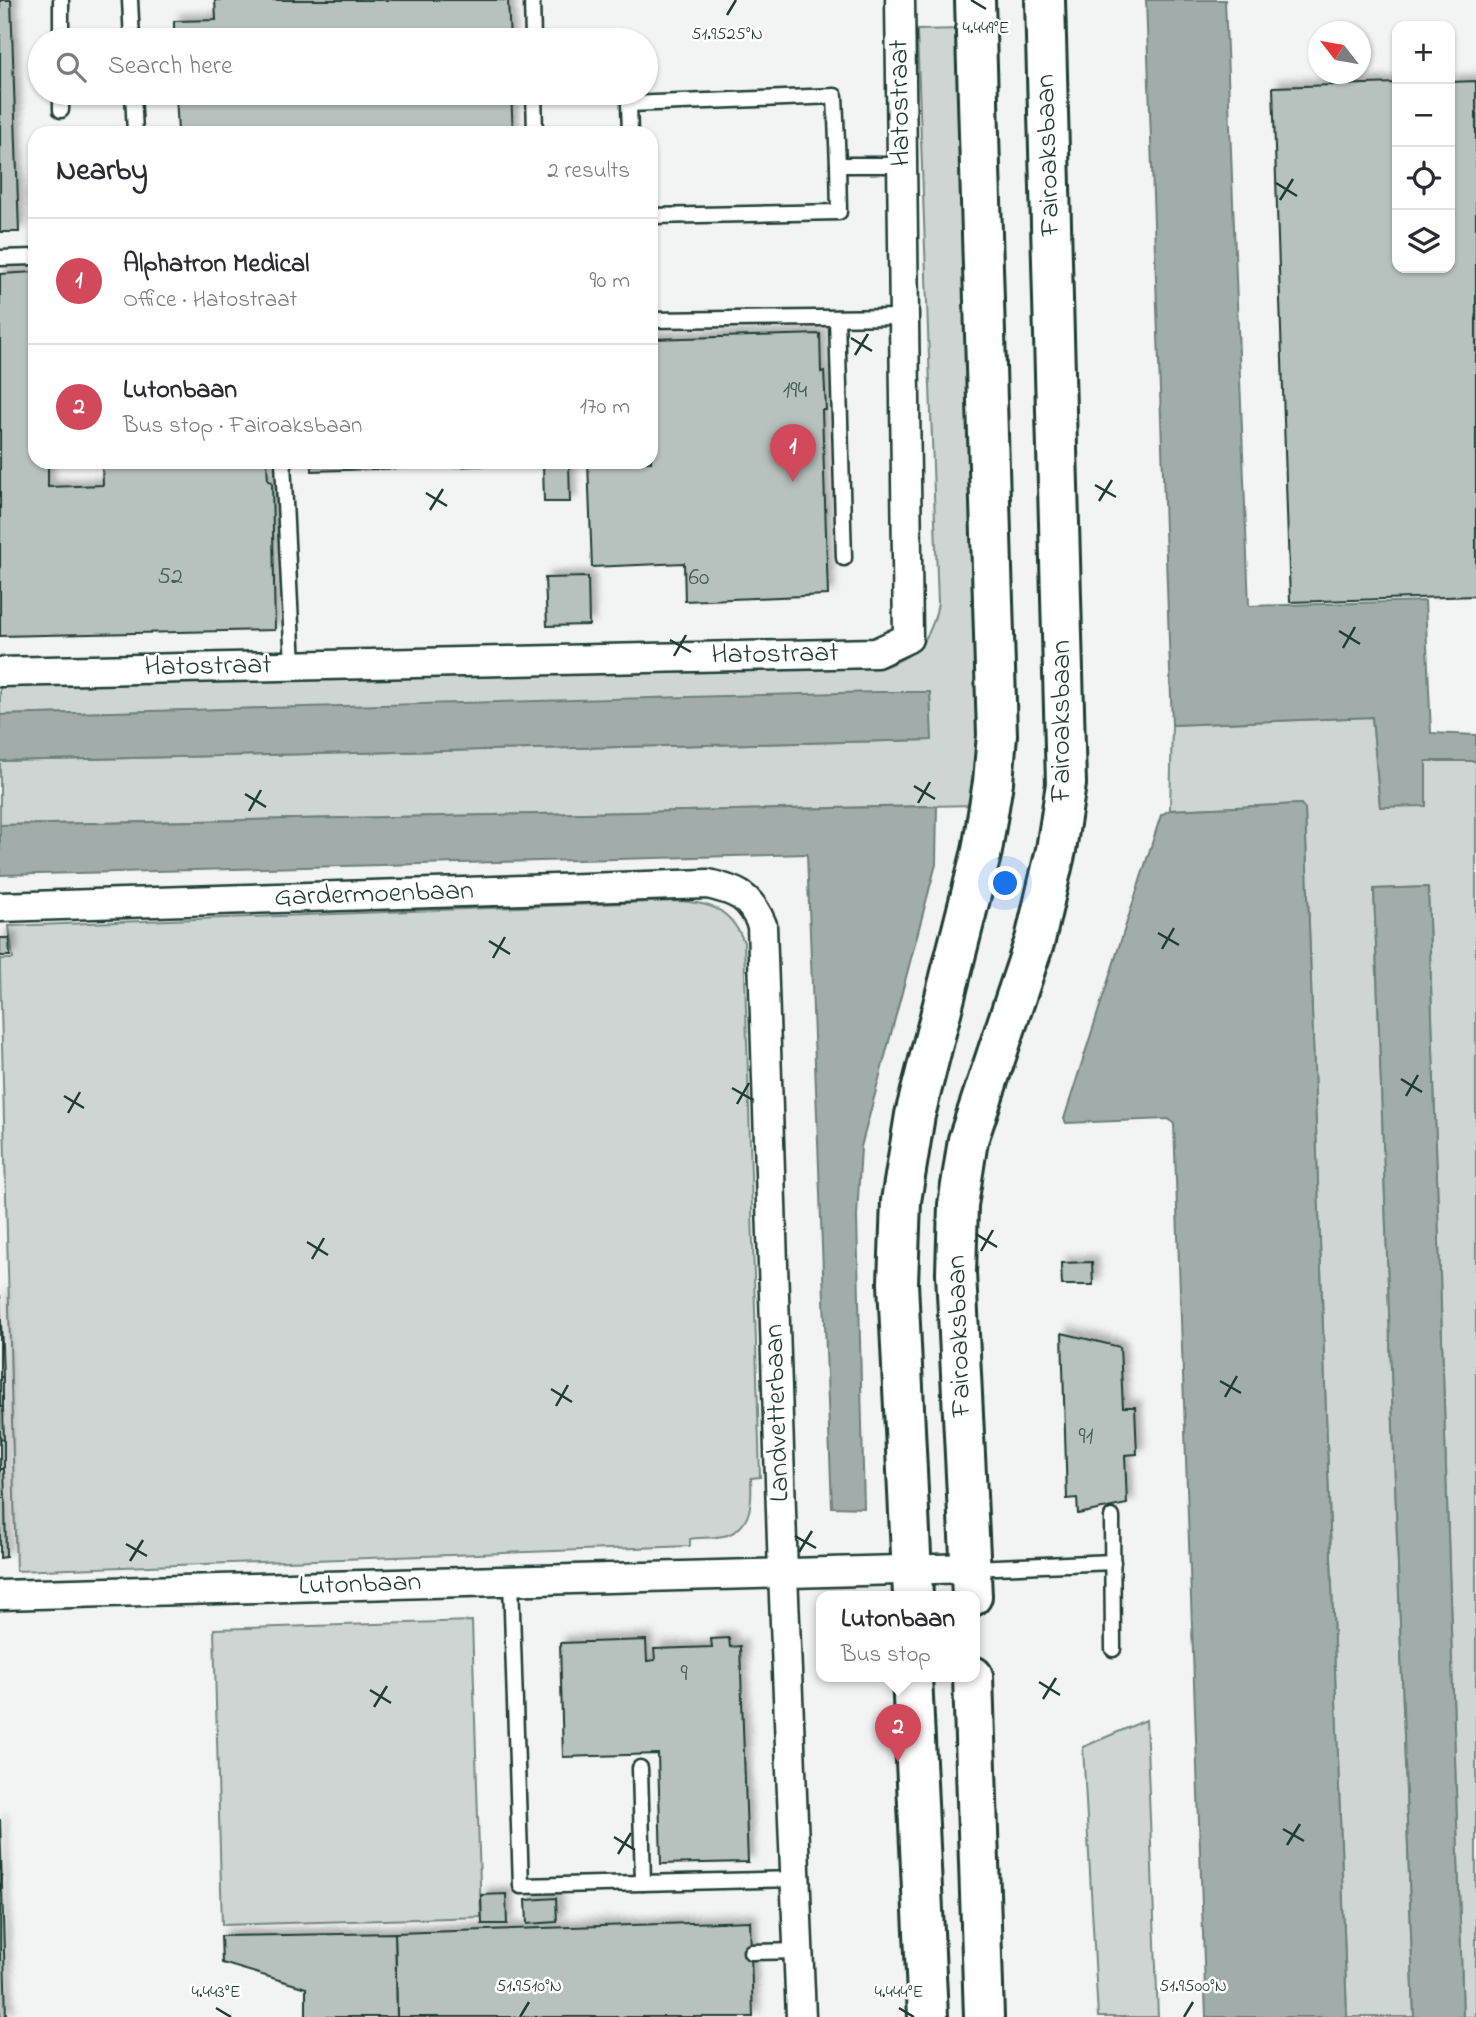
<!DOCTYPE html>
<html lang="en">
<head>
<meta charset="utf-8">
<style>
  body { margin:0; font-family:"Indie Flower",sans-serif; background:#f2f2f3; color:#2b2b33 }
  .controls { position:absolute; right:21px; top:21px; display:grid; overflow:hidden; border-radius:14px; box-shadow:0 2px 5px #0004 }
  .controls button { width:63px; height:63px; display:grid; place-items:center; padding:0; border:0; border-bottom:2px solid #e1e1e2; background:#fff; color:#2b2b33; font:35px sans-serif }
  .compass { position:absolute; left:1308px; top:21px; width:63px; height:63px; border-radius:50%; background:#fff; box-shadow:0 2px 5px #0004; rotate:301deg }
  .you { position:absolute; left:1006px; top:884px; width:24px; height:24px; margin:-18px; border:5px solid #fff; border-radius:50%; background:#1a73e8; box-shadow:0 0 0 10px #1a73e833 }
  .badge { display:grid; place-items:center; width:46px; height:46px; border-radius:50%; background:#d1495b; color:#fff; font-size:23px; font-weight:700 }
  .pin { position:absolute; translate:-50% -58px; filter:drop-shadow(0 2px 4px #0008) }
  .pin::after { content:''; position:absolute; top:37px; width:24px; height:21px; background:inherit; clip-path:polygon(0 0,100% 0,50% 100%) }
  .popup { position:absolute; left:816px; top:1591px; width:164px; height:91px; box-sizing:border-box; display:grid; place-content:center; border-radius:14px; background:#fff; filter:drop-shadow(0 2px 5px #0005); font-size:23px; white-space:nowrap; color:#7c7c81 }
  .popup b { font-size:26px; color:#2b2b33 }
  .popup::after { content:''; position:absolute; left:50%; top:100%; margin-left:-14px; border:14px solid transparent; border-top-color:#fff }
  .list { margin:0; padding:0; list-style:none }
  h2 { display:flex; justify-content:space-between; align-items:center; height:91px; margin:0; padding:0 28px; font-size:30px }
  h2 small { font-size:23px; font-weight:400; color:#7c7c81 }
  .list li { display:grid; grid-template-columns:46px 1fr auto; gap:21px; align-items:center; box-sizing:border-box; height:126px; padding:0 28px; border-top:2px solid #e1e1e2 }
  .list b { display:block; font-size:26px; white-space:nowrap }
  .list p { margin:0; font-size:23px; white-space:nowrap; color:#7c7c81 }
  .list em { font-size:23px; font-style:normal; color:#7c7c81 }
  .icon { flex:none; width:38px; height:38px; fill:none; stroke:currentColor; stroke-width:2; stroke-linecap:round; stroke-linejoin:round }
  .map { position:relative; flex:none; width:1476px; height:2017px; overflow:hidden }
  .search { position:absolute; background:#fff; box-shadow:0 2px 5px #0004; left:28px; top:28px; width:630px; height:77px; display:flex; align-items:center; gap:18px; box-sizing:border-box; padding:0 24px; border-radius:38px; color:#7c7c81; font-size:26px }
  .panel { position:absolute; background:#fff; box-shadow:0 2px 5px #0004; left:28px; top:126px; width:630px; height:343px; border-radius:21px }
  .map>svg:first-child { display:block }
  .green { fill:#ced5d3; stroke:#768984; stroke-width:2 }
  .water { fill:#a1adaa; stroke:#6d807b; stroke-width:2 }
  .building { fill:#b7c1bd; stroke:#1f3d34; stroke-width:2; filter:url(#shadow) }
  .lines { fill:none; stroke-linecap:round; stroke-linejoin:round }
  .service-casing { stroke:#1f3d34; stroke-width:19 }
  .minor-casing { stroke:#1f3d34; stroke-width:33 }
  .secondary-casing { stroke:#1f3d34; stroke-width:44 }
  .service { stroke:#fff; stroke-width:14 }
  .minor { stroke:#fff; stroke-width:28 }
  .secondary { stroke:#fff; stroke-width:38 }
  .ticks { fill:none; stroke:#1f3d34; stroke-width:2.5 }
  .labels { text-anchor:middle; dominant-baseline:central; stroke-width:5; stroke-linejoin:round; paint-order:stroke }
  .number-label { font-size:24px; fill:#455e56 }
  .street-label { font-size:28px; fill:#1f3d34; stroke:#fff }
  .ticks-label { font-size:18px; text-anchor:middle; fill:#1f3d34; stroke:#fff; stroke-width:5; stroke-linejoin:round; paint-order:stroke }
</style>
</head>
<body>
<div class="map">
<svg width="1476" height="2017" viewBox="0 0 1476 2017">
  <defs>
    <filter id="shadow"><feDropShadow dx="6" dy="-6" stdDeviation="3.5" flood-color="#0004"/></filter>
  </defs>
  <rect width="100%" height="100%" fill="#f2f3f3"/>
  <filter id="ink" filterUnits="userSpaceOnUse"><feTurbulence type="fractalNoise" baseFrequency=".0143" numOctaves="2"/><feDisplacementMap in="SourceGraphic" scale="14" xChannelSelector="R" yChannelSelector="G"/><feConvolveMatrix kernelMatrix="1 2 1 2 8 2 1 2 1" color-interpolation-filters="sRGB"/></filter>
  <g filter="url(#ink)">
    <g class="green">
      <path d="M960,29L983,711L976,805L0,825V761L931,740L930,692L0,715V686L880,668C917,656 931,641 938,603L917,30Z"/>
      <polygon points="1372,717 1380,806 1426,761 1476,761 1476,2017 1463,2017 1428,887 1374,889 1414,2017 1347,2017 1305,809 1300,804 1170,810 1172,725"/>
      <path d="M678,901C712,903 730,909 744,942L760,1477L751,1478C752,1498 753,1524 730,1534C719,1539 701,1537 690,1539V1546L16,1571L0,970V959H13L9,926Z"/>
      <polygon points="472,1621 481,1917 222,1925 214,1629"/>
      <polygon points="1146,1720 1158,2017 1098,2017 1083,1747"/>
    </g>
    <g class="water">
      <polygon points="1146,0 1225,0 1249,606 1425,601 1431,733 1476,735 1476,761 1426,761 1426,806 1380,807 1372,717 1172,725"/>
      <polygon points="880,692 930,692 932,740 0,761 0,715"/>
      <polygon points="1301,804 1305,809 1347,2017 1206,2017 1174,1124 1169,1119 1066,1123 1064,1119 1161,815 1170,810"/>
      <polygon points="937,806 936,864 861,1147 857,1216 864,1508 832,1507 807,854 0,875 0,825"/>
      <polygon points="1428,887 1463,2017 1414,2017 1374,889"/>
    </g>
    <g class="building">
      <polygon points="0,0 11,0 19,232 0,232"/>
      <polygon points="215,0 508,0 510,40 174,40 174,21 216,20"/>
      <polygon points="1476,81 1476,596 1290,602 1273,87 1397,83 1397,268 1450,268 1450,82"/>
      <polygon points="176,93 511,93 513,133 178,133"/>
      <polygon points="35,272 35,462 48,462 48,487 103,485 102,462 267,462 268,481 272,482 275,630 0,636 0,274"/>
      <polygon points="820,334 821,372 824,371 826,410 822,410 828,595 685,601 684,563 592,567 588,462 651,462 651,339"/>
      <polygon points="312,462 569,462 570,502 544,502 543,464 312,471"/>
      <polygon points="588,577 589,625 547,626 545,578"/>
      <polygon points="0,938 9,938 10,956 0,956"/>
      <polygon points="1092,1262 1093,1285 1062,1285 1061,1263"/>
      <polygon points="0,1295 2,1346 0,1346"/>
      <polygon points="1062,1333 1120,1347 1123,1407 1135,1407 1137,1454 1125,1455 1127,1504 1078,1514 1077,1498 1067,1499"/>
      <polygon points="0,1346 2,1346 3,1377 0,1377"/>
      <rect x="0" y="1377" width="3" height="30"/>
      <polygon points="0,1407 3,1407 4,1439 0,1439"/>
      <rect x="0" y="1439" width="4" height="30"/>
      <polygon points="0,1469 4,1469 5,1498 0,1498"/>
      <polygon points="0,1498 5,1498 6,1557 0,1558"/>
      <polygon points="729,1638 730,1647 740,1646 748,1862 661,1864 658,1754 563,1757 560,1643 646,1640 647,1661 655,1660 654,1649 712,1647 711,1639"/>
      <polygon points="0,1819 6,2017 0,2017"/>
      <polygon points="506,1894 507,1924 482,1924 481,1895"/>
      <polygon points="556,1898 557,1922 527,1924 526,1900"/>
      <polygon points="750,1921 753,2017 397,2017 395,1933"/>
      <polygon points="395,1933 397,2017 306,2017 306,1988 222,1963 221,1936"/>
    </g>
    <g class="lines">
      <g class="service-casing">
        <g id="service">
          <polyline points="61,0 61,40"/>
          <polyline points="130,0 132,40"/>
          <polyline points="532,0 533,40"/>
          <polyline points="61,93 61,110"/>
          <polyline points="133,93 135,133"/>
          <polyline points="534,93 535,133"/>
          <polyline points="630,133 629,104 835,96 838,165"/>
          <polyline points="651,216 839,212 838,165 902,165"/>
          <polyline points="0,258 35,257"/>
          <polyline points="837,318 844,558"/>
          <polyline points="651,320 904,317"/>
          <polyline points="283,462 293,665"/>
          <polyline points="1112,1517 1113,1649"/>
          <polyline points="972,1568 1113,1562"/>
          <polyline points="511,1581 521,1886 797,1879"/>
          <polyline points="640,1768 643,1883"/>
          <polyline points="751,1952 800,1951"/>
        </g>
      </g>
      <g class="minor-casing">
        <g id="minor">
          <polyline points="0,672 876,653 908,638 900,0"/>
          <path d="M0,907L708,884C738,891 750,896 762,925L783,1573L801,2017"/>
          <polyline points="0,1595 972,1568"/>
        </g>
      </g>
      <g class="secondary-casing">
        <g id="secondary">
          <polyline points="913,1596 898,1283 901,1201 915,1115 982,851 993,782 997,735 975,0"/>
          <polyline points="972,1596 956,1273 958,1205 968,1140 1035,940 1056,850 1066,784 1045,0"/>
          <polyline points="912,1676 928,2017"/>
          <polyline points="973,1676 984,2017"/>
        </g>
      </g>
      <use href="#service" class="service"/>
      <use href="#minor" class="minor"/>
      <use href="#secondary" class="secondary"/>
    </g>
  </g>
  <path class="ticks" d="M971,0L986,9M727,15L736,0M1276,183L1297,196M1280,200L1293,179M851,338L872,351M855,355L868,334M1095,485L1116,497M426,493L447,506M1099,501L1112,480M430,510L443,489M1339,631L1360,644M670,640L691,652M1343,648L1355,627M674,656L686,635M914,786L935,799M245,794L266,807M918,803L930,782M249,811L261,790M1158,933L1179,945M489,941L510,954M1162,949L1174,928M493,958L505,937M1401,1079L1422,1092M732,1088L753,1100M64,1096L84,1108M1406,1096L1418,1075M737,1104L749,1083M68,1113L80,1092M976,1234L997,1247M307,1242L328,1255M981,1251L993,1230M312,1259L324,1238M1220,1381L1241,1393M551,1389L572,1402M1225,1397L1237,1376M556,1406L568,1385M795,1536L816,1548M126,1544L147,1556M799,1552L812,1531M130,1561L143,1540M1039,1682L1060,1695M370,1690L391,1703M1043,1699L1056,1678M374,1707L387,1686M1283,1829L1304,1841M614,1837L635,1850M1287,1845L1300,1824M618,1854L631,1833M216,2008L231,2017M899,2008L914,2017M520,2017L529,2002M1184,2017L1193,2002"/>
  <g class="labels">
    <g class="number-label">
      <text x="795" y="391">194</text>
      <text x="170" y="577">52</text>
      <text x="699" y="578">60</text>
      <text x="1086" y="1437">91</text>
      <text x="684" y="1674">9</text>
    </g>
    <g class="street-label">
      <text transform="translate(901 103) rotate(-91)">Hatostraat</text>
      <text transform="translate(1049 155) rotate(-92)">Fairoaksbaan</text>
      <text transform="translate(775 655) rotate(-1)">Hatostraat</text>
      <text transform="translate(208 667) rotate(-1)">Hatostraat</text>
      <text transform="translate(1062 721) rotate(-90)">Fairoaksbaan</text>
      <text transform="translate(374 895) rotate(-2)">Gardermoenbaan</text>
      <text transform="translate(960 1336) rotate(-92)">Fairoaksbaan</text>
      <text transform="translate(778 1413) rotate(-92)">Landvetterbaan</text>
      <text transform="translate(360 1585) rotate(-2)">Lutonbaan</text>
    </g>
  </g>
  <g class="ticks-label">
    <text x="986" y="33">4.449°E</text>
    <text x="727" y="39">51.9525°N</text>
    <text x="529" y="1991">51.9510°N</text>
    <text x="1193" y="1991">51.9500°N</text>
    <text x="216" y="1997">4.443°E</text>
    <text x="899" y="1997">4.444°E</text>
  </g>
</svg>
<div class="controls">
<button>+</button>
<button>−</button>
<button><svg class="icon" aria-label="locate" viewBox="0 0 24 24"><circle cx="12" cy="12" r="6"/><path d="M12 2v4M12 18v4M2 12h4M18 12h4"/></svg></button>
<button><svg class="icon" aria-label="layers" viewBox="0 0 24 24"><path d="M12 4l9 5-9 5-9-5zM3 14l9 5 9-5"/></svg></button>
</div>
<svg class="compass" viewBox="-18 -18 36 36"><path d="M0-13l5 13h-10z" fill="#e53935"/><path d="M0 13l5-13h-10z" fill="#7c7c81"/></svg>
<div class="you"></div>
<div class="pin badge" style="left:793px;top:482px">1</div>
<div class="pin badge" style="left:898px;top:1762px">2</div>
<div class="popup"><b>Lutonbaan</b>Bus stop</div>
<div class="search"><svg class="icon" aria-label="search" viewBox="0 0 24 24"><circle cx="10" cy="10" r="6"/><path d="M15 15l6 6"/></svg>Search here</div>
<section class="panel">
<h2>Nearby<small>2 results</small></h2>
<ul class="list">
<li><span class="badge">1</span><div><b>Alphatron Medical</b><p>Office · Hatostraat</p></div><em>90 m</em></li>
<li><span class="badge">2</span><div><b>Lutonbaan</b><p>Bus stop · Fairoaksbaan</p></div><em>170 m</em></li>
</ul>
</section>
</div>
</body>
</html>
